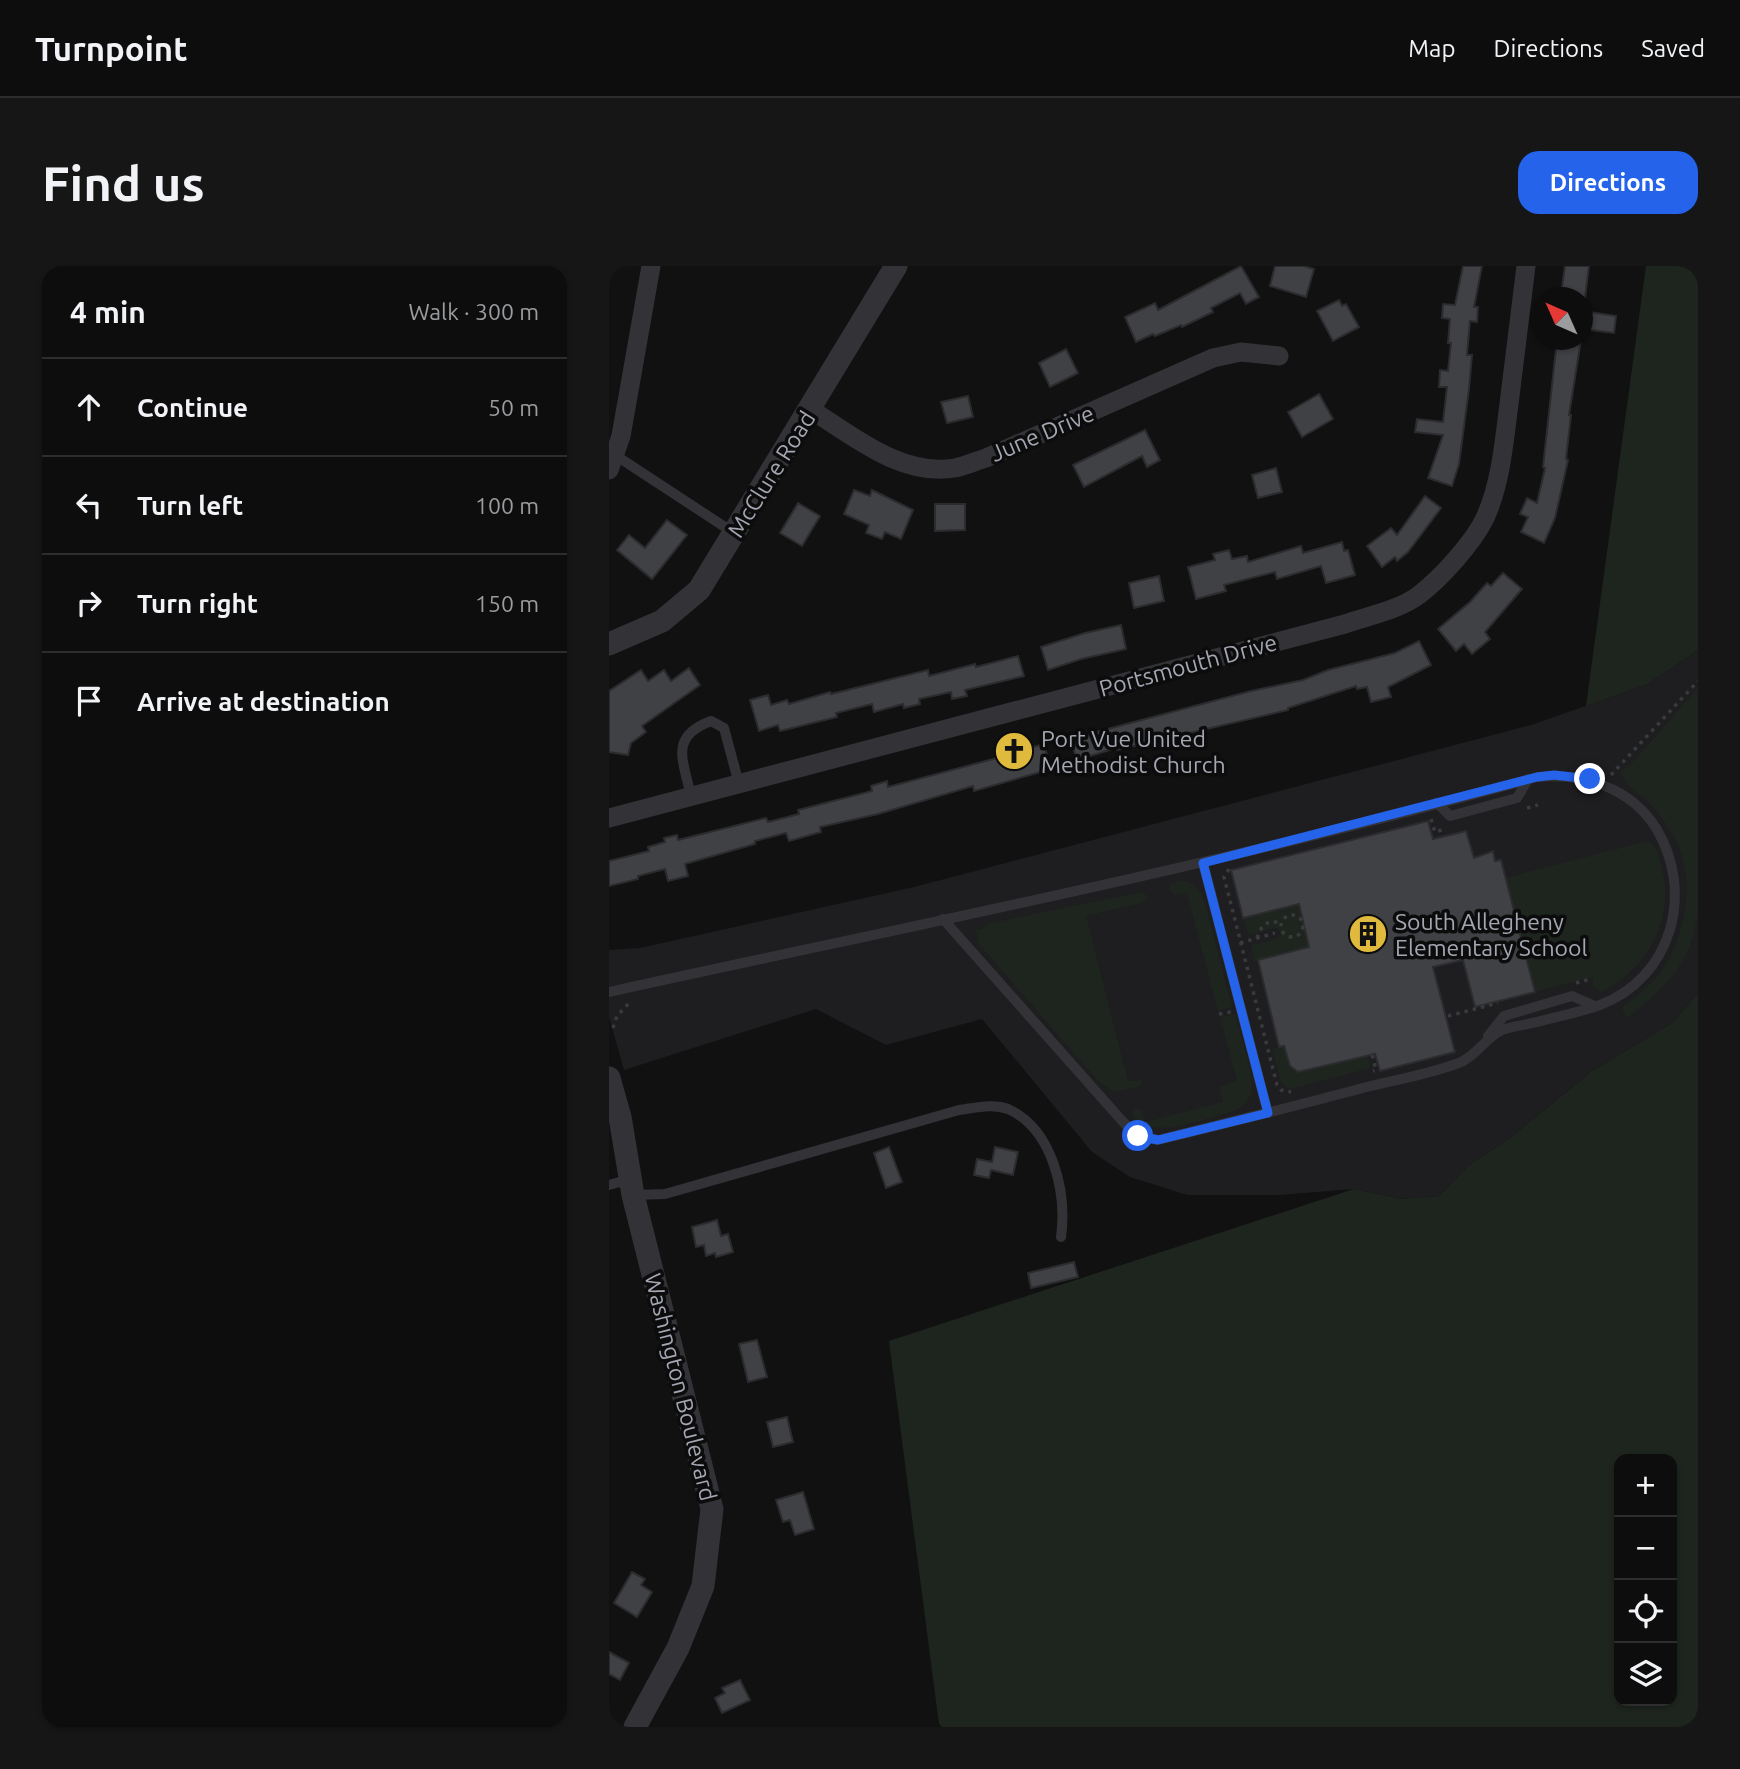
<!DOCTYPE html>
<html lang="en">
<head>
<meta charset="utf-8">
<style>
  body { margin:0; font-family:Ubuntu,sans-serif; background:#161617; color:#f1f3f6 }
  .controls { position:absolute; right:21px; bottom:21px; display:grid; overflow:hidden; border-radius:14px; box-shadow:0 2px 5px #0004 }
  .controls button { width:63px; height:63px; display:grid; place-items:center; padding:0; border:0; border-bottom:2px solid #2d2d2e; background:#0d0d0e; color:#f1f3f6; font:35px sans-serif }
  .compass { position:absolute; left:921px; top:21px; width:63px; height:63px; border-radius:50%; background:#0d0d0e; box-shadow:0 2px 5px #0004; rotate:315deg }
  .stop { position:absolute; width:21px; height:21px; margin:-16px; border:5px solid #2563eb; border-radius:50%; background:#fff }
  .stop.end { background:#2563eb; border-color:#fff; box-shadow:0 2px 7px #0008 }
  .list { margin:0; padding:0; list-style:none }
  h2 { display:flex; justify-content:space-between; align-items:center; height:91px; margin:0; padding:0 28px; font-size:30px }
  h2 small { font-size:23px; font-weight:400; color:#9a9c9e }
  .list li { display:grid; grid-template-columns:46px 1fr auto; gap:21px; align-items:center; box-sizing:border-box; height:98px; padding:0 28px; border-top:2px solid #2d2d2e }
  .list b { display:block; font-size:26px; white-space:nowrap }
  .list em { font-size:23px; font-style:normal; color:#9a9c9e }
  .icon { flex:none; width:38px; height:38px; fill:none; stroke:currentColor; stroke-width:2; stroke-linecap:round; stroke-linejoin:round }
  .map { position:relative; flex:none; width:1089px; height:1461px; overflow:hidden; border-radius:21px }
  header { display:flex; align-items:center; gap:42px; box-sizing:border-box; height:98px; padding:0 35px; background:#0d0d0e; border-bottom:2px solid #2d2d2e }
  header strong { font-size:33px }
  nav { display:flex; gap:38px; margin-inline-start:auto; font-size:24px }
  .intro { display:flex; align-items:center; justify-content:space-between; box-sizing:border-box; height:168px; padding:0 42px }
  h1 { margin:0; font-size:49px }
  .button { padding:18px 32px; border-radius:21px; background:#2563eb; color:#fff; font-size:24px; font-weight:700 }
  main { display:flex; gap:42px; padding:0 42px }
  aside { flex:1; background:#0d0d0e; border-radius:21px; box-shadow:0 2px 5px #0004 }
  .map>svg:first-child { display:block }
  .built { fill:#1e1d1f }
  .green { fill:#1e251f; fill-rule:evenodd }
  .building { fill:#404145; stroke:#2c2b2e; stroke-width:2 }
  .lines { fill:none; stroke-linecap:round; stroke-linejoin:round }
  .path { stroke:#393a3e; stroke-width:3.5; stroke-dasharray:3.5 5; stroke-linecap:butt }
  .service { stroke:#333337; stroke-width:10 }
  .minor { stroke:#333337; stroke-width:19 }
  .tertiary { stroke:#333337; stroke-width:23 }
  .route { stroke:#2563eb; stroke-width:9 }
  .labels { text-anchor:middle; dominant-baseline:central; stroke-width:7; stroke-linejoin:round; paint-order:stroke }
  .street-label { font-size:23px; fill:#a4a7b2; stroke:#0c0c0d }
  .poi-label { font-size:23px; fill:#a4a7b2; stroke:#0c0c0d; text-anchor:start }
</style>
</head>
<body>
<header>
<strong>Turnpoint</strong>
<nav><a>Map</a><a>Directions</a><a>Saved</a></nav>
</header>
<div class="intro"><h1>Find us</h1><a class="button">Directions</a></div>
<main>
<aside>
<h2>4 min<small>Walk · 300 m</small></h2>
<ul class="list">
<li><svg class="icon" aria-label="ahead" viewBox="0 0 24 24"><path d="M12 20V5M6 11l6-6 6 6"/></svg><div><b>Continue</b></div><em>50 m</em></li>
<li><svg class="icon" aria-label="left" viewBox="0 0 24 24"><path d="M17 20v-9H6M10 6l-5 5 5 5"/></svg><div><b>Turn left</b></div><em>100 m</em></li>
<li><svg class="icon" aria-label="right" viewBox="0 0 24 24"><path d="M7 20v-9h11M14 6l5 5-5 5"/></svg><div><b>Turn right</b></div><em>150 m</em></li>
<li><svg class="icon" aria-label="arrive" viewBox="0 0 24 24"><path d="M6 21V4h12l-3 4 3 4H6"/></svg><div><b>Arrive at destination</b></div></li>
</ul>
</aside>
<div class="map">
<svg width="1089" height="1461" viewBox="0 0 1089 1461">
  <rect width="100%" height="100%" fill="#111112"/>
  <polygon class="built" points="1089,384 1089,727 1063,757 983,805 901,872 860,899 830,930 792,933 745,923 670,929 578,929 521,911 483,886 373,753 277,779 207,743 15,804 0,751 0,684 31,682 305,621 922,459 1039,418"/>
  <g class="green">
    <polygon points="1037,0 1089,0 1089,384 1039,418 977,440"/>
    <path d="M1089,422V650C1086,660 1084,672 1080,682C1069,710 1041,734 1018,752L1013,742C1026,730 1043,719 1053,705C1079,666 1089,603 1060,563C1055,555 1050,547 1044,541C1033,529 1017,521 1011,506L1027,493Z"/>
    <path d="M1038,575C1048,579 1051,592 1053,602C1066,654 1039,702 993,726L984,720V711L926,726L896,612Z"/>
    <polygon points="572,614 583,618 594,629 623,741 609,745 578,627 566,629 561,624 561,619"/>
    <polygon points="532,626 539,630 532,637 477,650 519,815 532,814 534,817 528,821 505,826 490,816 369,677 367,663 370,664 382,657"/>
    <polygon points="701,635 706,652 694,655 700,681 645,695 642,679 670,672 671,665 667,662 640,669 634,652"/>
    <path d="M1089,727V1461H333L330,1458L280,1075L745,923L792,933L830,930L860,899L901,872L983,805L1063,757ZM1010,1193H1063V1435H1010Z"/>
    <path d="M626,748C630,766 644,803 643,821C643,831 636,838 628,844C606,850 532,879 523,847L526,843L533,844L536,856L614,836L611,821L628,815L611,751Z"/>
    <polygon points="675,780 681,800 689,806 759,790 762,802 681,823 672,817 663,783"/>
  </g>
  <g class="building">
    <polygon points="632,0 650,31 637,38 631,27 602,42 604,46 573,61 572,59 546,70 544,68 527,76 516,51 546,37 549,44"/>
    <polygon points="666,0 695,0 705,3 697,31 661,20"/>
    <polygon points="854,0 873,0 865,41 869,41 868,56 861,55 858,89 863,89 860,123 850,198 843,220 819,212 834,169 806,166 808,153 834,156 838,121 830,121 831,104 839,105 842,77 839,77 841,53 833,52 834,38 846,39"/>
    <polygon points="956,0 980,0 976,32 952,28"/>
    <polygon points="730,34 733,40 737,38 750,61 724,75 708,45"/>
    <polygon points="974,45 1007,50 1005,67 974,63"/>
    <polygon points="948,74 972,74 960,149 962,149 957,193 959,194 946,252 935,277 912,266 919,251 911,248 918,232 928,237 936,202 934,201"/>
    <polygon points="457,83 469,107 441,121 430,97"/>
    <polygon points="710,128 724,153 693,171 679,146"/>
    <polygon points="359,130 364,151 338,157 332,136"/>
    <polygon points="536,164 551,194 538,201 533,190 475,221 464,199"/>
    <polygon points="667,202 673,226 649,232 643,209"/>
    <polygon points="245,224 261,230 263,224 304,244 292,273 276,266 273,273 257,267 260,259 235,248"/>
    <polygon points="816,230 832,242 799,286 788,295 786,291 773,301 758,280 782,262 788,269"/>
    <polygon points="189,237 211,250 193,280 171,267"/>
    <polygon points="326,238 356,238 356,264 326,265"/>
    <polygon points="58,254 78,269 43,313 8,284 20,269 36,282"/>
    <polygon points="733,276 735,285 739,284 746,309 717,317 712,300 668,313 666,306 615,319 617,325 587,333 579,301 606,294 604,288 620,284 623,293 638,290 639,296 692,280 694,287"/>
    <polygon points="894,307 913,323 876,366 881,373 863,388 855,378 847,385 829,363 861,336 878,317 882,320"/>
    <polygon points="550,310 555,335 525,342 520,317"/>
    <polygon points="512,359 517,383 472,393 439,404 432,381 476,367"/>
    <polygon points="810,375 822,399 779,421 782,431 762,436 758,421 748,423 747,420 679,442 679,444 508,484 507,482 468,494 461,473 642,425 694,414 719,404 786,387"/>
    <polygon points="409,390 415,410 356,424 358,430 343,433 342,426 310,433 311,438 295,442 294,438 265,446 263,438 227,447 228,451 171,465 169,459 150,465 141,434 159,429 162,439 178,434 180,438 221,426 222,428 319,404 320,410 366,398 367,401"/>
    <polygon points="80,402 91,419 33,460 37,466 22,477 19,489 0,486 0,425 32,404 39,415 55,404 62,415"/>
    <polygon points="435,478 442,503 365,525 364,520 269,548 211,561 212,566 180,575 177,567 146,575 146,578 76,598 79,610 59,615 56,603 29,610 29,613 0,620 0,595 40,585 39,581 56,576 55,572 68,569 69,574 157,552 159,556 190,548 189,544 263,525 262,520 278,515 279,521 388,492 389,496 418,487 417,483"/>
    <polygon points="819,555 824,573 857,565 865,592 884,585 886,595 892,594 926,726 866,741 854,694 824,701 846,786 771,805 766,788 689,806 681,800 675,780 670,781 649,694 700,681 690,638 634,652 622,604"/>
    <polygon points="280,881 293,916 277,922 265,887"/>
    <polygon points="386,881 409,886 404,909 382,904 380,912 365,909 368,893 383,896"/>
    <polygon points="108,954 112,970 119,968 124,986 107,991 106,987 97,990 95,979 87,981 83,961"/>
    <polygon points="465,996 469,1011 422,1022 419,1007"/>
    <polygon points="148,1074 158,1111 139,1116 130,1078"/>
    <polygon points="178,1151 184,1176 164,1181 158,1156"/>
    <polygon points="194,1226 205,1263 186,1269 181,1254 174,1256 167,1234"/>
    <polygon points="23,1306 36,1313 32,1319 43,1326 28,1351 5,1337"/>
    <polygon points="0,1386 20,1397 11,1414 0,1408"/>
    <polygon points="131,1414 141,1434 113,1447 106,1432 116,1427 113,1422"/>
  </g>
  <g class="lines">
    <g class="path">
      <polyline points="1002,509 1089,415"/>
      <polyline points="918,542 929,539"/>
      <polyline points="822,553 826,566 836,563"/>
      <polyline points="620,603 615,611 668,819 672,824 682,826"/>
      <circle cx="683" cy="660" r="11"/>
      <path d="M648,672C653,657 658,654 673,657"/>
      <polyline points="631,677 666,667"/>
      <polyline points="967,717 982,713"/>
      <polyline points="610,748 622,746"/>
      <polyline points="839,750 889,737"/>
      <polyline points="4,762 8,750 21,736"/>
      <polyline points="763,789 767,804 764,805"/>
    </g>
    <g class="service">
      <polyline points="6,189 125,267"/>
      <path d="M82,531C75,495 59,471 102,455L115,462L130,518"/>
      <polyline points="828,537 841,550 908,532 919,513"/>
      <polyline points="594,597 659,847"/>
      <path d="M0,726C310,658 622,597 928,511C974,507 1021,521 1047,562C1086,626 1063,712 991,739C968,747 943,752 919,758C911,760 901,761 893,764C876,772 866,792 847,798C817,809 785,814 754,822C686,840 618,857 549,874L529,870L515,857L334,653"/>
      <polyline points="879,770 895,750 963,730 986,740"/>
      <polyline points="0,919 21,913"/>
      <path d="M25,929L56,928L350,844C366,842 384,837 399,843C444,863 458,927 452,971"/>
    </g>
    <g class="minor">
      <path d="M201,143C244,170 292,211 346,202C356,200 367,195 377,192L604,92L632,86L670,90"/>
      <polyline points="0,204 12,170 42,0"/>
      <path d="M0,552L736,358C759,350 790,344 810,329C832,312 864,277 876,252C892,217 895,176 900,138C906,92 911,46 917,0"/>
    </g>
    <g class="tertiary">
      <polyline points="0,378 53,355 90,324 287,0"/>
      <polyline points="0,812 11,851 24,929 103,1243 94,1320 69,1382 26,1461"/>
    </g>
  </g>
  <g class="lines">
    <polyline class="route" points="529,870 549,874 659,847 594,597 928,511 945,509 981,513"/>
  </g>
  <defs>
    <g id="church-disc" transform="scale(2.0125)"><circle r="9.5" fill="#e0ba3c" stroke="#0c0c0d"/><path d="M-1.2-6h2.4v3.5h3.3v2.4h-3.3V6h-2.4V-.1h-3.3v-2.4h3.3Z" fill="#111"/></g>
    <g id="building-disc" transform="scale(2.0125)"><circle r="9.5" fill="#e0ba3c" stroke="#0c0c0d"/><path d="M-4-6H4V6H1V3H-1V6H-4ZM-2.5-4.3h1.7v1.8h-1.7ZM.8-4.3h1.7v1.8H.8ZM-2.5-1h1.7V.8h-1.7ZM.8-1h1.7V.8H.8Z" fill="#111"/></g>
  </defs>
  <g fill-rule="evenodd">
    <use href="#church-disc" x="405" y="485"/>
    <use href="#building-disc" x="759" y="668"/>
  </g>
  <g class="labels">
    <g class="street-label">
      <text transform="translate(433 167) rotate(-23)">June Drive</text>
      <text transform="translate(162 208) rotate(-58)">McClure Road</text>
      <text transform="translate(579 399) rotate(-15)">Portsmouth Drive</text>
      <text transform="translate(72 1121) rotate(76)">Washington Boulevard</text>
    </g>
    <g class="poi-label">
      <text x="432" y="472">Port Vue United<tspan x="432" dy="26">Methodist Church</tspan></text>
      <text x="786" y="655">South Allegheny<tspan x="786" dy="26">Elementary School</tspan></text>
    </g>
  </g>
</svg>
<div class="controls">
<button>+</button>
<button>−</button>
<button><svg class="icon" aria-label="locate" viewBox="0 0 24 24"><circle cx="12" cy="12" r="6"/><path d="M12 2v4M12 18v4M2 12h4M18 12h4"/></svg></button>
<button><svg class="icon" aria-label="layers" viewBox="0 0 24 24"><path d="M12 4l9 5-9 5-9-5zM3 14l9 5 9-5"/></svg></button>
</div>
<svg class="compass" viewBox="-18 -18 36 36"><path d="M0-13l5 13h-10z" fill="#e53935"/><path d="M0 13l5-13h-10z" fill="#9a9c9e"/></svg>
<div class="stop" style="left:529px;top:870px"></div>
<div class="stop end" style="left:981px;top:513px"></div>
</div>
</main>
</body>
</html>
